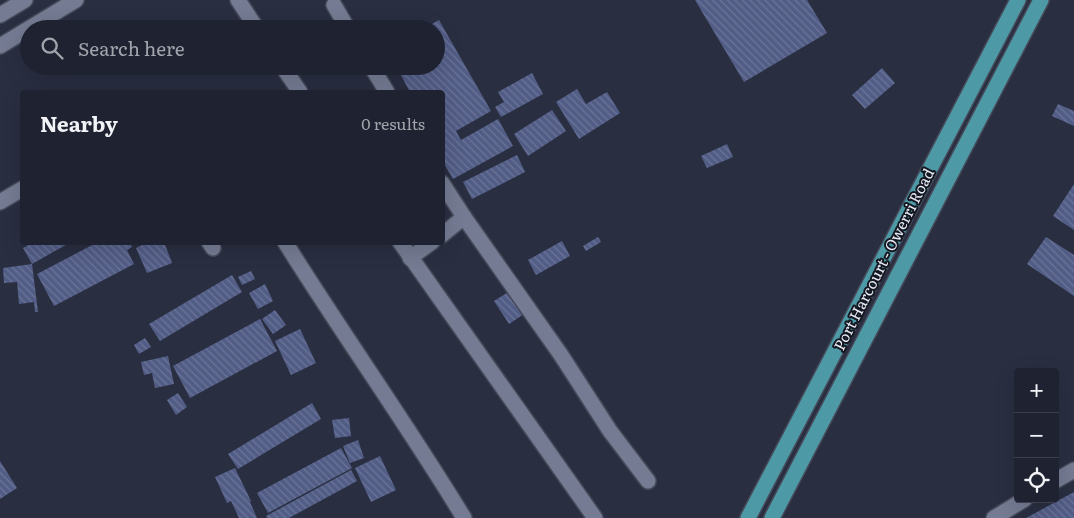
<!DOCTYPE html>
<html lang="en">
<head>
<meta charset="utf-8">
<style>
  body { margin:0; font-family:Literata,serif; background:#2c2f3d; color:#f1f3f6 }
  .controls { position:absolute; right:15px; bottom:15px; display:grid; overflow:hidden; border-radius:5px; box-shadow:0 5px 20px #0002 }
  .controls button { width:45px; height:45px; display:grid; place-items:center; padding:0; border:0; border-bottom:1px solid #3c3f4d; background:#1f2231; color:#f1f3f6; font:25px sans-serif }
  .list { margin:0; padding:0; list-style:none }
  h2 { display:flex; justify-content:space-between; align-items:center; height:65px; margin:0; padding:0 20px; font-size:21px }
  h2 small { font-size:16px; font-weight:400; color:#a1a4ab }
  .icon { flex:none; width:28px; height:28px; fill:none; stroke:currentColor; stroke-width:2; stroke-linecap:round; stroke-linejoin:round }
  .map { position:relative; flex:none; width:1074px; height:518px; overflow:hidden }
  .search { position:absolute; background:#1f2231; box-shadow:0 5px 20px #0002; left:20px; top:20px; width:425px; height:55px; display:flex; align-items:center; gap:12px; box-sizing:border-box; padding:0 18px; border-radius:28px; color:#a1a4ab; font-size:19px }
  .panel { position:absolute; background:#1f2231; box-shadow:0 5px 20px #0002; left:20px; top:90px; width:425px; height:155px; border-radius:5px }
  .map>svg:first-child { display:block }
  .building { fill:url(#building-back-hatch) }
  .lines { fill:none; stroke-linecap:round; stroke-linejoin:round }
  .minor-casing { stroke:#454959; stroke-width:18 }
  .major-casing { stroke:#454959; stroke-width:18 }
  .minor { stroke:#747b92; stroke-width:15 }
  .major { stroke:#4d9aa6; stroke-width:15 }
  .labels { text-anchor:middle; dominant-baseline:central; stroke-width:4; stroke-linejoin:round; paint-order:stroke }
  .street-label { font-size:15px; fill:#e8ecf9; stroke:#14171f }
</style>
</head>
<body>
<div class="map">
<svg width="1074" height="518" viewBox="0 0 1074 518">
  <defs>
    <pattern id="building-back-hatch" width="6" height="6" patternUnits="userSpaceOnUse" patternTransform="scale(1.25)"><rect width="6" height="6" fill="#525d86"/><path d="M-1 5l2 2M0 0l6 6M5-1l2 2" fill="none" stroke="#6b7498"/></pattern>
  </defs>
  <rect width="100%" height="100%" fill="#292e41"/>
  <g class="building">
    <polygon points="695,0 807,0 827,33 744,82"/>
    <polygon points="439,20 491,111 456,131 461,140 498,119 513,146 453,179 442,160 442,92 410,92 396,66 436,66 436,29 423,29"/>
    <polygon points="882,68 895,83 865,109 852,95"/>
    <polygon points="532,73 543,94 501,117 495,107 504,102 498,92"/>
    <polygon points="577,89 586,104 607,92 620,113 579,139 556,102"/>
    <polygon points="1058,104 1074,111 1074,126 1052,116"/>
    <polygon points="552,110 566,131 528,156 514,134"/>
    <polygon points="727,144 733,157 707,168 701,156"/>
    <polygon points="517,155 525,172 472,199 463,182"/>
    <polygon points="1074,184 1074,230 1053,216"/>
    <polygon points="598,237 601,242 586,251 583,246"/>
    <polygon points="1046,237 1074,255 1074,296 1027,264"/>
    <polygon points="562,241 570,256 536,275 528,260"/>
    <polygon points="34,242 71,242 32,264 38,312 35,312 34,302 19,304 17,282 4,283 3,268 32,264 23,248"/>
    <polygon points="98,242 130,242 132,247 127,250 134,264 54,306 37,274"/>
    <polygon points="148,242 164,242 172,263 147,273 136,248"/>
    <polygon points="251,271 255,279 242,285 238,277"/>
    <polygon points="232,275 242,292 160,341 149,324"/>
    <polygon points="265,284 273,301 258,309 249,293"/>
    <polygon points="510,291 524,314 509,324 494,301"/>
    <polygon points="275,310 286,325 273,334 262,319"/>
    <polygon points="260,319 277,351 190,398 173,366"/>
    <polygon points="300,329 316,363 291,375 275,341"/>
    <polygon points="145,338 151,347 139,354 134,345"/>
    <polygon points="168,356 174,384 155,388 152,373 144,375 141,362"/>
    <polygon points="178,393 187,407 176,415 167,400"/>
    <polygon points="312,403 321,419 238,469 228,454"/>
    <polygon points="349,418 351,436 335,438 332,420"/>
    <polygon points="358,440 364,458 350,463 343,446"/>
    <polygon points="341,448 352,468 268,513 257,493"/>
    <polygon points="380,456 396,490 371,502 355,468"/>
    <polygon points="0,461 17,488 0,499"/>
    <polygon points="235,468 251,501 250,502 257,518 239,518 231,501 227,503 215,477"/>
    <polygon points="351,470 357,481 289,518 267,518 266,516"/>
    <polygon points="1074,492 1074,518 1026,518"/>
  </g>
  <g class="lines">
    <g class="minor-casing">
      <g id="minor">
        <polyline points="238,0 257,29"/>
        <polyline points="334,5 348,29"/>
        <polyline points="0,15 25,0"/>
        <polyline points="0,46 76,0"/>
        <polyline points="282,66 300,92"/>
        <polyline points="371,66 387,92"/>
        <polyline points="442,183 464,217 442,235"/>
        <polyline points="0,202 22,189"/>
        <polyline points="464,217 561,355 610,431 648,481"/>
        <polyline points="209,242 213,248"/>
        <path d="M285,242C343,335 407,424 464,518"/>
        <polyline points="400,242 595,518"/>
        <polyline points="410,258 432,242"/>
        <polyline points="1055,481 1074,470"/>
        <polyline points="994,518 1025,499"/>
      </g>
    </g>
    <g class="major-casing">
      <g id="major">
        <polyline points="748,518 1018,0"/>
        <polyline points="772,518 1041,0"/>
      </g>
    </g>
    <use href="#minor" class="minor"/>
    <use href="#major" class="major"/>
  </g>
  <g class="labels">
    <g class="street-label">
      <text transform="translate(883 259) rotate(-63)">Port Harcourt - Owerri Road</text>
    </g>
  </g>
</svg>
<div class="controls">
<button>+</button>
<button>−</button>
<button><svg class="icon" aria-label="locate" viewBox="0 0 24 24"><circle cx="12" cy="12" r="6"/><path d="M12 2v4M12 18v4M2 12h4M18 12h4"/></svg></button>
</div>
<div class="search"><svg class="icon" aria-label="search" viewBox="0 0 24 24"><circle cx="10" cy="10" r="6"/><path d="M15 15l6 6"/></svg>Search here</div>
<section class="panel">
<h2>Nearby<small>0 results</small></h2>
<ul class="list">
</ul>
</section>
</div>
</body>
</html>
